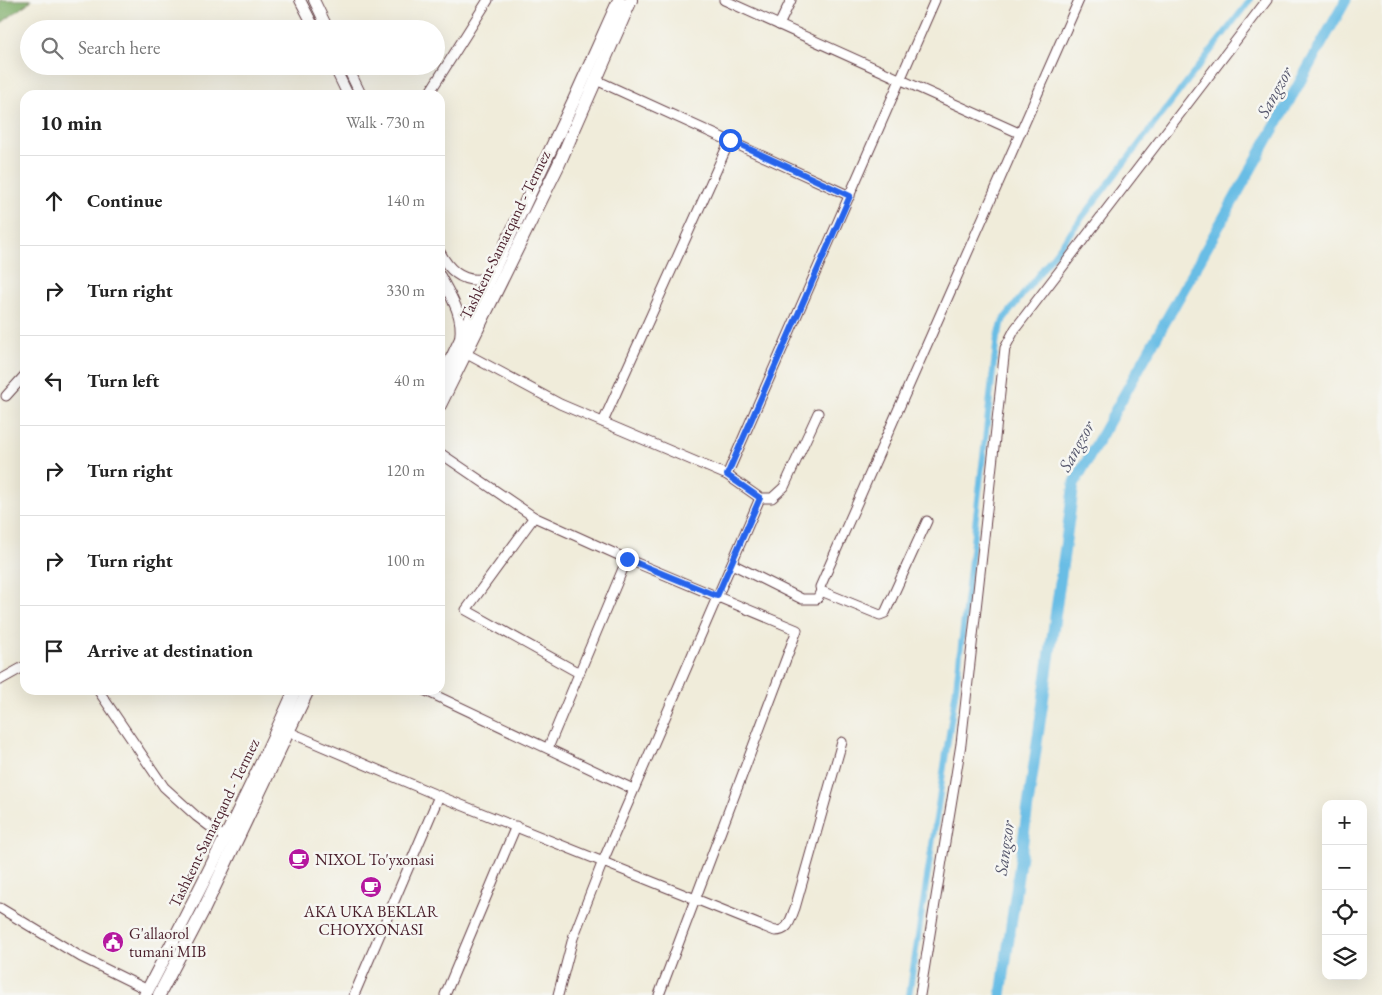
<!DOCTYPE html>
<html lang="en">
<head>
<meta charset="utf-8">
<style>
  body { margin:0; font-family:"EB Garamond",serif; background:#f6f6f6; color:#222 }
  .controls { position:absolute; right:15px; bottom:15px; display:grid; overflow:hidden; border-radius:10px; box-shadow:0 5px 20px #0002 }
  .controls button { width:45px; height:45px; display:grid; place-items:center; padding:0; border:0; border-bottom:1px solid #e0e0e0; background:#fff; color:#222; font:25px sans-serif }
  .stop { position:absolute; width:15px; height:15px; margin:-11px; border:4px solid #2563eb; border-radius:50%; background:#fff }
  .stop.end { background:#2563eb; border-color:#fff; box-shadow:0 1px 5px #0008 }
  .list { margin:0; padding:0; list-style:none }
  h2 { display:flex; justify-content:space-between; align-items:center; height:65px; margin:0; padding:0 20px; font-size:21px }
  h2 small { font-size:16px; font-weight:400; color:#767676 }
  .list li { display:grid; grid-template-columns:32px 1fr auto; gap:15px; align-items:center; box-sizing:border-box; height:90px; padding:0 20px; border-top:1px solid #e0e0e0 }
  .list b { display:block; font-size:19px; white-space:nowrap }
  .list em { font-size:16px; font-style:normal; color:#767676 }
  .icon { flex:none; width:28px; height:28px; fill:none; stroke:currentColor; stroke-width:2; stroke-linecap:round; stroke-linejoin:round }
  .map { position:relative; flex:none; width:1382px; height:995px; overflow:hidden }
  .search { position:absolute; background:#fff; box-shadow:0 5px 20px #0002; left:20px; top:20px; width:425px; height:55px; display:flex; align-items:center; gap:12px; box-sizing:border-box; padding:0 18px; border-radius:28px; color:#767676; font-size:19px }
  .panel { position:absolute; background:#fff; box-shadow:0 5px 20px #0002; left:20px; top:90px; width:425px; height:605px; border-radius:15px }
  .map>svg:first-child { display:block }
  .forest { fill:#79aa64; stroke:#626448 }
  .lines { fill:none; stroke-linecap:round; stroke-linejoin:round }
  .canal { stroke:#69bde5; stroke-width:6 }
  .river { stroke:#69bde5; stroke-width:11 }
  .minor-casing { stroke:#633e45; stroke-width:11 }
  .major-casing { stroke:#633e45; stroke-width:12 }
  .highway-casing { stroke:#633e45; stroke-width:14 }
  .minor { stroke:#fff; stroke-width:9 }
  .major { stroke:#fff; stroke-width:10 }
  .highway { stroke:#fff; stroke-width:12 }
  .route { stroke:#2563eb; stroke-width:6 }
  .labels { text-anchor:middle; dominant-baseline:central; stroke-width:5; stroke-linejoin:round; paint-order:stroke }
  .street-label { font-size:16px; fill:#4a1f2b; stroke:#f6f6f2 }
  .poi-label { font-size:16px; fill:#4a1f2b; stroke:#f6f6f2; text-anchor:start }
  .water-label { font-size:18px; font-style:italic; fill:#55566c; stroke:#f6f6f2 }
</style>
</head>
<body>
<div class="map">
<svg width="1382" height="995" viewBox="0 0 1382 995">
  <rect width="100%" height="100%" fill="#f6f6f2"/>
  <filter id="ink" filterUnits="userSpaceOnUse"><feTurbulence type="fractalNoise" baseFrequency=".02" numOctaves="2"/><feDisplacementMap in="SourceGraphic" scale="10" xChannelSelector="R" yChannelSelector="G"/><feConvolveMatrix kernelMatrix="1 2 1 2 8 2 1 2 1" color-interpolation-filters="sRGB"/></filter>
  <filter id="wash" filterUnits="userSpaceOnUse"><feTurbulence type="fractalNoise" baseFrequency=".0096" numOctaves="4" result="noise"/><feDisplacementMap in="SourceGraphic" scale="20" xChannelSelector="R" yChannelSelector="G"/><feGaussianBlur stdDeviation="1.12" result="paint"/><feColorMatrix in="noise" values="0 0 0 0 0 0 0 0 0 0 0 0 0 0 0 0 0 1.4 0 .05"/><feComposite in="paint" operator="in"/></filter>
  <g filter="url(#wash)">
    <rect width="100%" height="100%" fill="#f0ecda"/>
    <polygon class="forest" points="0,0 32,0 0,24"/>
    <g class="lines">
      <polyline class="canal" points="909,995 956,688 997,337 1004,319 1250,0"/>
      <polyline class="river" points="1001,995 1074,484 1346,0"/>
    </g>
  </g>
  <g filter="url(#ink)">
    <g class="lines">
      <g class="minor-casing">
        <g id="minor">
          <polyline points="724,0 1019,133"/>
          <polyline points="779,25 791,0"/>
          <polyline points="596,80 850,196"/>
          <polyline points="428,95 488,0"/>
          <polyline points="465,353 560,404 727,475 760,498 603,861 573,938 558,995"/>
          <polyline points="6,396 25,375"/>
          <polyline points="603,422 730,140"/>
          <polyline points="440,453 534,517 627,559 797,630 659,995"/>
          <polyline points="727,475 935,0"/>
          <polyline points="760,498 772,498 784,487 818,413"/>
          <polyline points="534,517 466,610 579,673"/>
          <path d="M927,521L885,613L880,615L821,591L820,587C908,392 991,195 1079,0"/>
          <polyline points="732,564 802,599 817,599 821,591"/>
          <polyline points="0,680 25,666"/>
          <polyline points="98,690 164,787 196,816 225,838"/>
          <polyline points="424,690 633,789"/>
          <path d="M289,732L439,796L775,931C789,931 790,920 795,908L842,742"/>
          <polyline points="548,748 627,559"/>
          <polyline points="0,908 81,957 148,990"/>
          <polyline points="354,995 439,796"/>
          <polyline points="445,995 516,826"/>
          <polyline points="920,995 961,744 1005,348 1015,329 1267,0"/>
        </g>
      </g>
      <g class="major-casing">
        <g id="major">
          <polyline points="300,0 315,29"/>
          <polyline points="314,0 328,29"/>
          <polyline points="334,66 348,95"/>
          <polyline points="347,66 361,95"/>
          <path d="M440,253C449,270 462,283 483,279L492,271"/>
          <path d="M440,276C450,295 464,315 460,338"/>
        </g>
      </g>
      <g class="highway-casing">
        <g id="highway">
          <polyline points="440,383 574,100 619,0"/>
          <polyline points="440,405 558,166 631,0"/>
          <path d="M145,995C198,894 249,793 295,690"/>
          <polyline points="159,995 203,911 308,690"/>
        </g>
      </g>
      <use href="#minor" class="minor"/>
      <use href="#major" class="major"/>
      <use href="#highway" class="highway"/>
    </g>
  </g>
  <g class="lines" filter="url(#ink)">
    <polyline class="route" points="627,559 717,596 760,498 727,475 850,196 730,140"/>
  </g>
  <defs>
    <g id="cafe-disc" transform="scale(1.125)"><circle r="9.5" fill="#b5179e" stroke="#f6f6f2"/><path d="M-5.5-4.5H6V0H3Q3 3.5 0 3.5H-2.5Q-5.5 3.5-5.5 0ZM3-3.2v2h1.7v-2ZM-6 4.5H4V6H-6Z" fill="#fff"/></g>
    <g id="civic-disc" transform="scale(1.125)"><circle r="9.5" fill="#b5179e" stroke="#f6f6f2"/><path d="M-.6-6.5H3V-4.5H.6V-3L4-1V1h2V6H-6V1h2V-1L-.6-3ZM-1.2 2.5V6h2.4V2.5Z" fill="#fff"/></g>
  </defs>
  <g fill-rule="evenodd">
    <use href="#cafe-disc" x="299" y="859"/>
    <use href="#cafe-disc" x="371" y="887"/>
    <use href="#civic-disc" x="113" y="942"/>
  </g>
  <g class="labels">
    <g class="street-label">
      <text transform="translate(505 235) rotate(-64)">Tashkent-Samarqand - Termez</text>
      <text transform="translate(214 823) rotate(-64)">Tashkent-Samarqand - Termez</text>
    </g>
    <g class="poi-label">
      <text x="315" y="859">NIXOL To'yxonasi</text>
      <text x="371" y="911" text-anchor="middle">AKA UKA BEKLAR<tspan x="371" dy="18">CHOYXONASI</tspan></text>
      <text x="129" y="933">G'allaorol<tspan x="129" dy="18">tumani MIB</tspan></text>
    </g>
    <g class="water-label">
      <text transform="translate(1274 92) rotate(-61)">Sangzor</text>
      <text transform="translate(1076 446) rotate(-61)">Sangzor</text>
      <text transform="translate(1004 848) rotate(-82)">Sangzor</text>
    </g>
  </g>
</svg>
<div class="controls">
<button>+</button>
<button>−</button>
<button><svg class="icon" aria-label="locate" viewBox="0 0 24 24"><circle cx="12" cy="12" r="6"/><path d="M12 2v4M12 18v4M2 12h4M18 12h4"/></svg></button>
<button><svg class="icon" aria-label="layers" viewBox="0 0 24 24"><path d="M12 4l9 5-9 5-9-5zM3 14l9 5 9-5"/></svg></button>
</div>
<div class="stop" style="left:730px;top:140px"></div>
<div class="stop end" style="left:627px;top:559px"></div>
<div class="search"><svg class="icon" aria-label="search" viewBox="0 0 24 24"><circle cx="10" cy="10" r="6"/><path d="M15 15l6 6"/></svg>Search here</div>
<section class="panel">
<h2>10 min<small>Walk · 730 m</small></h2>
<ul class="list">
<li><svg class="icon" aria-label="ahead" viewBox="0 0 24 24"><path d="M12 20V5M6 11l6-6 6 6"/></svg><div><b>Continue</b></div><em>140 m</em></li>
<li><svg class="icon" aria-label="right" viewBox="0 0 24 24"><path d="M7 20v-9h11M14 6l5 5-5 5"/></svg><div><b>Turn right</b></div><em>330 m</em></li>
<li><svg class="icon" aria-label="left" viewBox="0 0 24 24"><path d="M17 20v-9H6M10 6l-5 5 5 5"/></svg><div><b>Turn left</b></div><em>40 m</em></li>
<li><svg class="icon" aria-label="right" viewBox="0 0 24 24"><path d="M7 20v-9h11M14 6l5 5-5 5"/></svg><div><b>Turn right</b></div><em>120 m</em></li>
<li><svg class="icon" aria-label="right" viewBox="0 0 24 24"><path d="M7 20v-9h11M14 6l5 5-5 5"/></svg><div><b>Turn right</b></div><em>100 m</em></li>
<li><svg class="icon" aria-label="arrive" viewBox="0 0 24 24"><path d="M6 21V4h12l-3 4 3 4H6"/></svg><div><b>Arrive at destination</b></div></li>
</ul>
</section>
</div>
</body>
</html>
